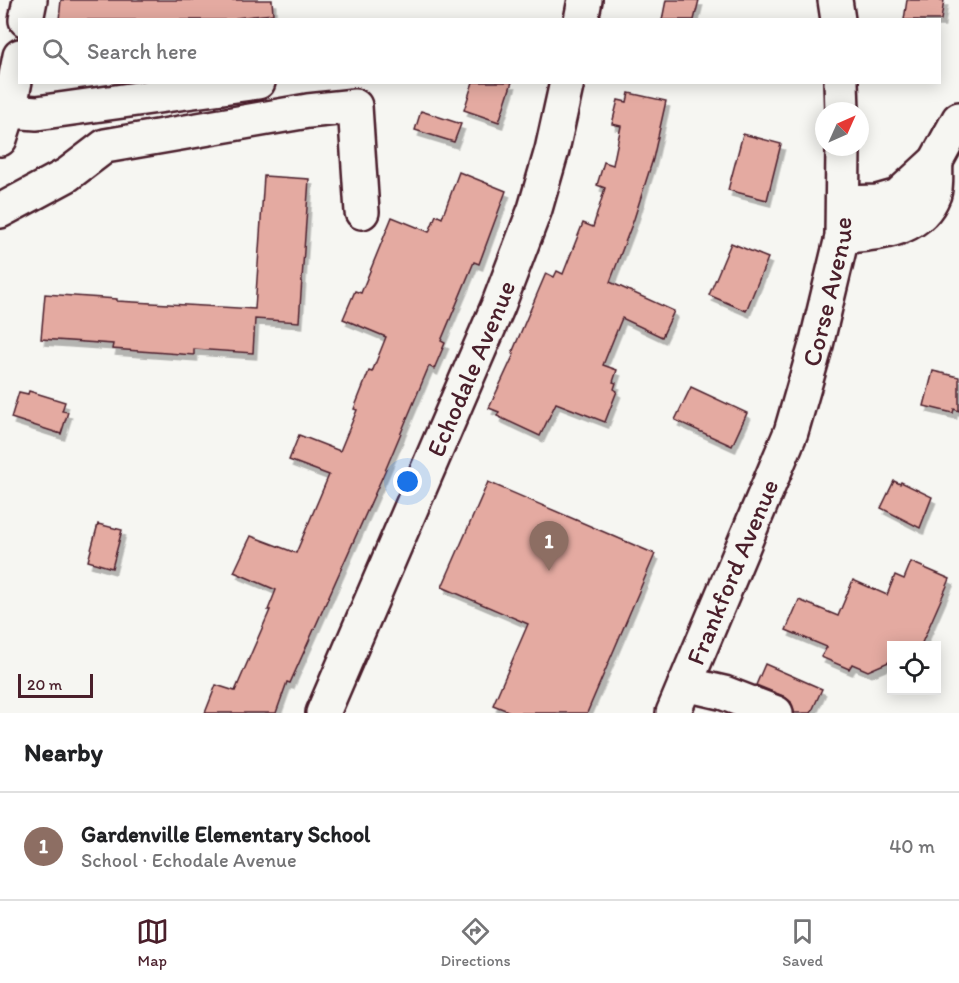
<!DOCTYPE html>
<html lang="en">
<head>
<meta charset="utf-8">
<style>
  body { margin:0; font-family:Itim,sans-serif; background:#f2f2f2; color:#202124 }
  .controls { position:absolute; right:18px; bottom:18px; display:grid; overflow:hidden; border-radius:0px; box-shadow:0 3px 15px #0003 }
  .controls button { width:54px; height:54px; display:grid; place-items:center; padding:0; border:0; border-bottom:2px solid #e0e0e0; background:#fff; color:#202124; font:30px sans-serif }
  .compass { position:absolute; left:815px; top:102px; width:54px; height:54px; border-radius:50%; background:#fff; box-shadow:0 3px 15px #0003; rotate:45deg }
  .scale { position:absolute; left:18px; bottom:15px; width:75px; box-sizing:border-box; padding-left:6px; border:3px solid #4a1f2b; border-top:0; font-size:16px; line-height:21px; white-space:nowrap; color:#4a1f2b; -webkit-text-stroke:4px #f6f6f2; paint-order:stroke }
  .you { position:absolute; left:408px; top:482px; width:21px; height:21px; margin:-15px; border:4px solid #fff; border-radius:50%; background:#1a73e8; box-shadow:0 0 0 9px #1a73e833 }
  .badge { display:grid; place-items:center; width:39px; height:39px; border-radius:50%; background:#4a1f2b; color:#fff; font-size:20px; font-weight:700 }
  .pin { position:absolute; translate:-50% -50px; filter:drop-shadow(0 2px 3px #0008) }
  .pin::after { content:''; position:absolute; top:32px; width:21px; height:18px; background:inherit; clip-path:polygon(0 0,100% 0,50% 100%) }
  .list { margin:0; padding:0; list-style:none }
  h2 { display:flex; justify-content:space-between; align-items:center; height:78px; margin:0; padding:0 24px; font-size:26px }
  h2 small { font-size:20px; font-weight:400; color:#757577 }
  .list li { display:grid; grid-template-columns:39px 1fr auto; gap:18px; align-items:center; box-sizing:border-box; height:108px; padding:0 24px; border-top:2px solid #e0e0e0 }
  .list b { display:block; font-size:22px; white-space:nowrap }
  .list p { margin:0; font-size:20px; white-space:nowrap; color:#757577 }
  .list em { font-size:20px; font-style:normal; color:#757577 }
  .icon { flex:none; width:33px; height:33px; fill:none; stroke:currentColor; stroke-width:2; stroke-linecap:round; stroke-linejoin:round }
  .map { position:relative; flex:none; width:959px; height:713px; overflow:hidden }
  .search { position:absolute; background:#fff; box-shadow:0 3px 15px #0003; left:18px; right:18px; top:18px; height:66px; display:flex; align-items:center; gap:15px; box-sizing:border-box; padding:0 21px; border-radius:0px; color:#757577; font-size:22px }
  .sheet { height:186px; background:#fff }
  nav { display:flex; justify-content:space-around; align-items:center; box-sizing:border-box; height:84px; border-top:2px solid #e0e0e0; background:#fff; font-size:16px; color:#757577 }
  nav a { display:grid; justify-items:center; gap:3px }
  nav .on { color:#4a1f2b }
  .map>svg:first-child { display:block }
  .building { fill:#e4aaa1; stroke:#4a1f2b; stroke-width:1.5; filter:url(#shadow) }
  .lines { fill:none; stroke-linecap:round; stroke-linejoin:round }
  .minor-casing { stroke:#4a1f2b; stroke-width:38 }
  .major-casing { stroke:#4a1f2b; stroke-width:38 }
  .minor { stroke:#f6f6f2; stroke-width:33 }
  .major { stroke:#f6f6f2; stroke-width:33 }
  .labels { text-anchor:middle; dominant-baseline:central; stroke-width:4.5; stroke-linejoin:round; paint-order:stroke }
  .street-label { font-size:26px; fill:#4a1f2b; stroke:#f6f6f2 }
</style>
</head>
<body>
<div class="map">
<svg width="959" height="713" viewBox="0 0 959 713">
  <defs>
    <filter id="shadow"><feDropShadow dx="3.5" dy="6" stdDeviation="0" flood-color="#0004"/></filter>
  </defs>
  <rect width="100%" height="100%" fill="#f6f6f2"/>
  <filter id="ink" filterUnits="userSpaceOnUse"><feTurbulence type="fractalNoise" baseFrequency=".0167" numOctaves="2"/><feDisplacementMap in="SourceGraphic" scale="12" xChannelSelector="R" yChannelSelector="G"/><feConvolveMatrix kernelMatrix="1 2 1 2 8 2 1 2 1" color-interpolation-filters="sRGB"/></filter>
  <g filter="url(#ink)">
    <g class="building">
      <polygon points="61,0 272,0 273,14 236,18 236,20 59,20"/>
      <polygon points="666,0 699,0 694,20 662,20"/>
      <polygon points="907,0 944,0 941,20 904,20"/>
      <polygon points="473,82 512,82 499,122 464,110"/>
      <polygon points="629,93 666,101 653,159 634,219 610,282 674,311 662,337 622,318 603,365 617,370 613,382 616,383 614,389 617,391 605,422 556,403 540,436 497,416 499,412 489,408 514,354 512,353 546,273 554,277 557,271 563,274 583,223 593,227 605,188 597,185 604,162 613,165 621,126 612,124 618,100 627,102"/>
      <polygon points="421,111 461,124 454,142 415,130"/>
      <polygon points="743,134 781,144 767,200 728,190"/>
      <polygon points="459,172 506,191 479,264 474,262 441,341 445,343 434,369 429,366 385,471 290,683 287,682 276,713 205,713 216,685 235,691 270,610 268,610 276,590 234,572 251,536 296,553 329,475 289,460 299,435 340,451 357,410 354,409 369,371 372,372 386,337 343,319 355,291 361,293 392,217 429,232 436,215 442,218"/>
      <polygon points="264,176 309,179 299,322 255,319 253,353 194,349 194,355 112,349 113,344 41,339 45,294 117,299 117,301 255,309"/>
      <polygon points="731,243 768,258 746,311 709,295"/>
      <polygon points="933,371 959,377 959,411 954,409 953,413 924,406"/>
      <polygon points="691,387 747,413 732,446 675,420"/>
      <polygon points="29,391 65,402 62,411 68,412 61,434 11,418 19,392 28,394"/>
      <polygon points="894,481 900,484 901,482 932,497 920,528 881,508"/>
      <polygon points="488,482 655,554 587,713 513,713 493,705 528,624 442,587"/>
      <polygon points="98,524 122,530 112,568 88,561"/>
      <polygon points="911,562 950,579 921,645 891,645 891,661 868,671 852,664 849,669 821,657 827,647 786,630 799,600 838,616 853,580 887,595 895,575 904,579"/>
      <polygon points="765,664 822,689 811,713 794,713 791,702 783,696 756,685"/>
    </g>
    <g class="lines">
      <g class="minor-casing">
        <g id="minor">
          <polyline points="26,20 30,0"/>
          <polyline points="581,20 585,0"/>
          <polyline points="9,111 37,113 258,82"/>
          <polyline points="0,139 9,111 20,56"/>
          <polyline points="843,203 877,202 898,196 936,161 959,119"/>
          <polyline points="0,211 67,175 105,146 308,111 355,106 362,212"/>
          <path d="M842,237C877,232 919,233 934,194C937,185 935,171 936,161"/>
          <polyline points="685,684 724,693 776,713"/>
          <path id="s1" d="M323,713L498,306L535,209L552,150L567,82"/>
        </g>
      </g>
      <g class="major-casing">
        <g id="major">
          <polyline points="835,0 838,20"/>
          <polyline points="841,82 842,111"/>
          <path id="s2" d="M673,713L791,432L816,345L842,237L843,147"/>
        </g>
      </g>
      <use href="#minor" class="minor"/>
      <use href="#major" class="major"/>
    </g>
  </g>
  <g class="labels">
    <g class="street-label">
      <text stroke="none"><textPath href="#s2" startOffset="450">Corse Avenue</textPath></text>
      <text stroke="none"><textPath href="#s1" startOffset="375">Echodale Avenue</textPath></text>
      <text stroke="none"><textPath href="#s2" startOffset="153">Frankford Avenue</textPath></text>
    </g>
  </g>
</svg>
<div class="controls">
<button><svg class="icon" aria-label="locate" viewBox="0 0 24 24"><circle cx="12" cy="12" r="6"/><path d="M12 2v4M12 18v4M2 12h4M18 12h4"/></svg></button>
</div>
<svg class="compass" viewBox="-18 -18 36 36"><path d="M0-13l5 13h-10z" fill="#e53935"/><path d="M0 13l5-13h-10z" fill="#757577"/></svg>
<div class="scale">20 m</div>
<div class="you"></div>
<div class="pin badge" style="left:549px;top:571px;background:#8d6e63">1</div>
<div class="search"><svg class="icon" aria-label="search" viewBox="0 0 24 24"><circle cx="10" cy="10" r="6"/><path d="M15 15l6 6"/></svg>Search here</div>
</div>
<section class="sheet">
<h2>Nearby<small></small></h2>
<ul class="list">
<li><span class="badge" style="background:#8d6e63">1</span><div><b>Gardenville Elementary School</b><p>School · Echodale Avenue</p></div><em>40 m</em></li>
</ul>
</section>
<nav>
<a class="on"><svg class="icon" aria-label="map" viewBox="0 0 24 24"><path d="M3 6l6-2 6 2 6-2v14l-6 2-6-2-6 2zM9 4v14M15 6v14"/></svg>Map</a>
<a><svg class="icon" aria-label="directions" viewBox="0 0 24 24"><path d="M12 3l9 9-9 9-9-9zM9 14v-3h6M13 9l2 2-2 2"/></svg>Directions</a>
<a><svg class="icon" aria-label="saved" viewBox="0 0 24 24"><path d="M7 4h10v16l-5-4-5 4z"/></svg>Saved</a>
</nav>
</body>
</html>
